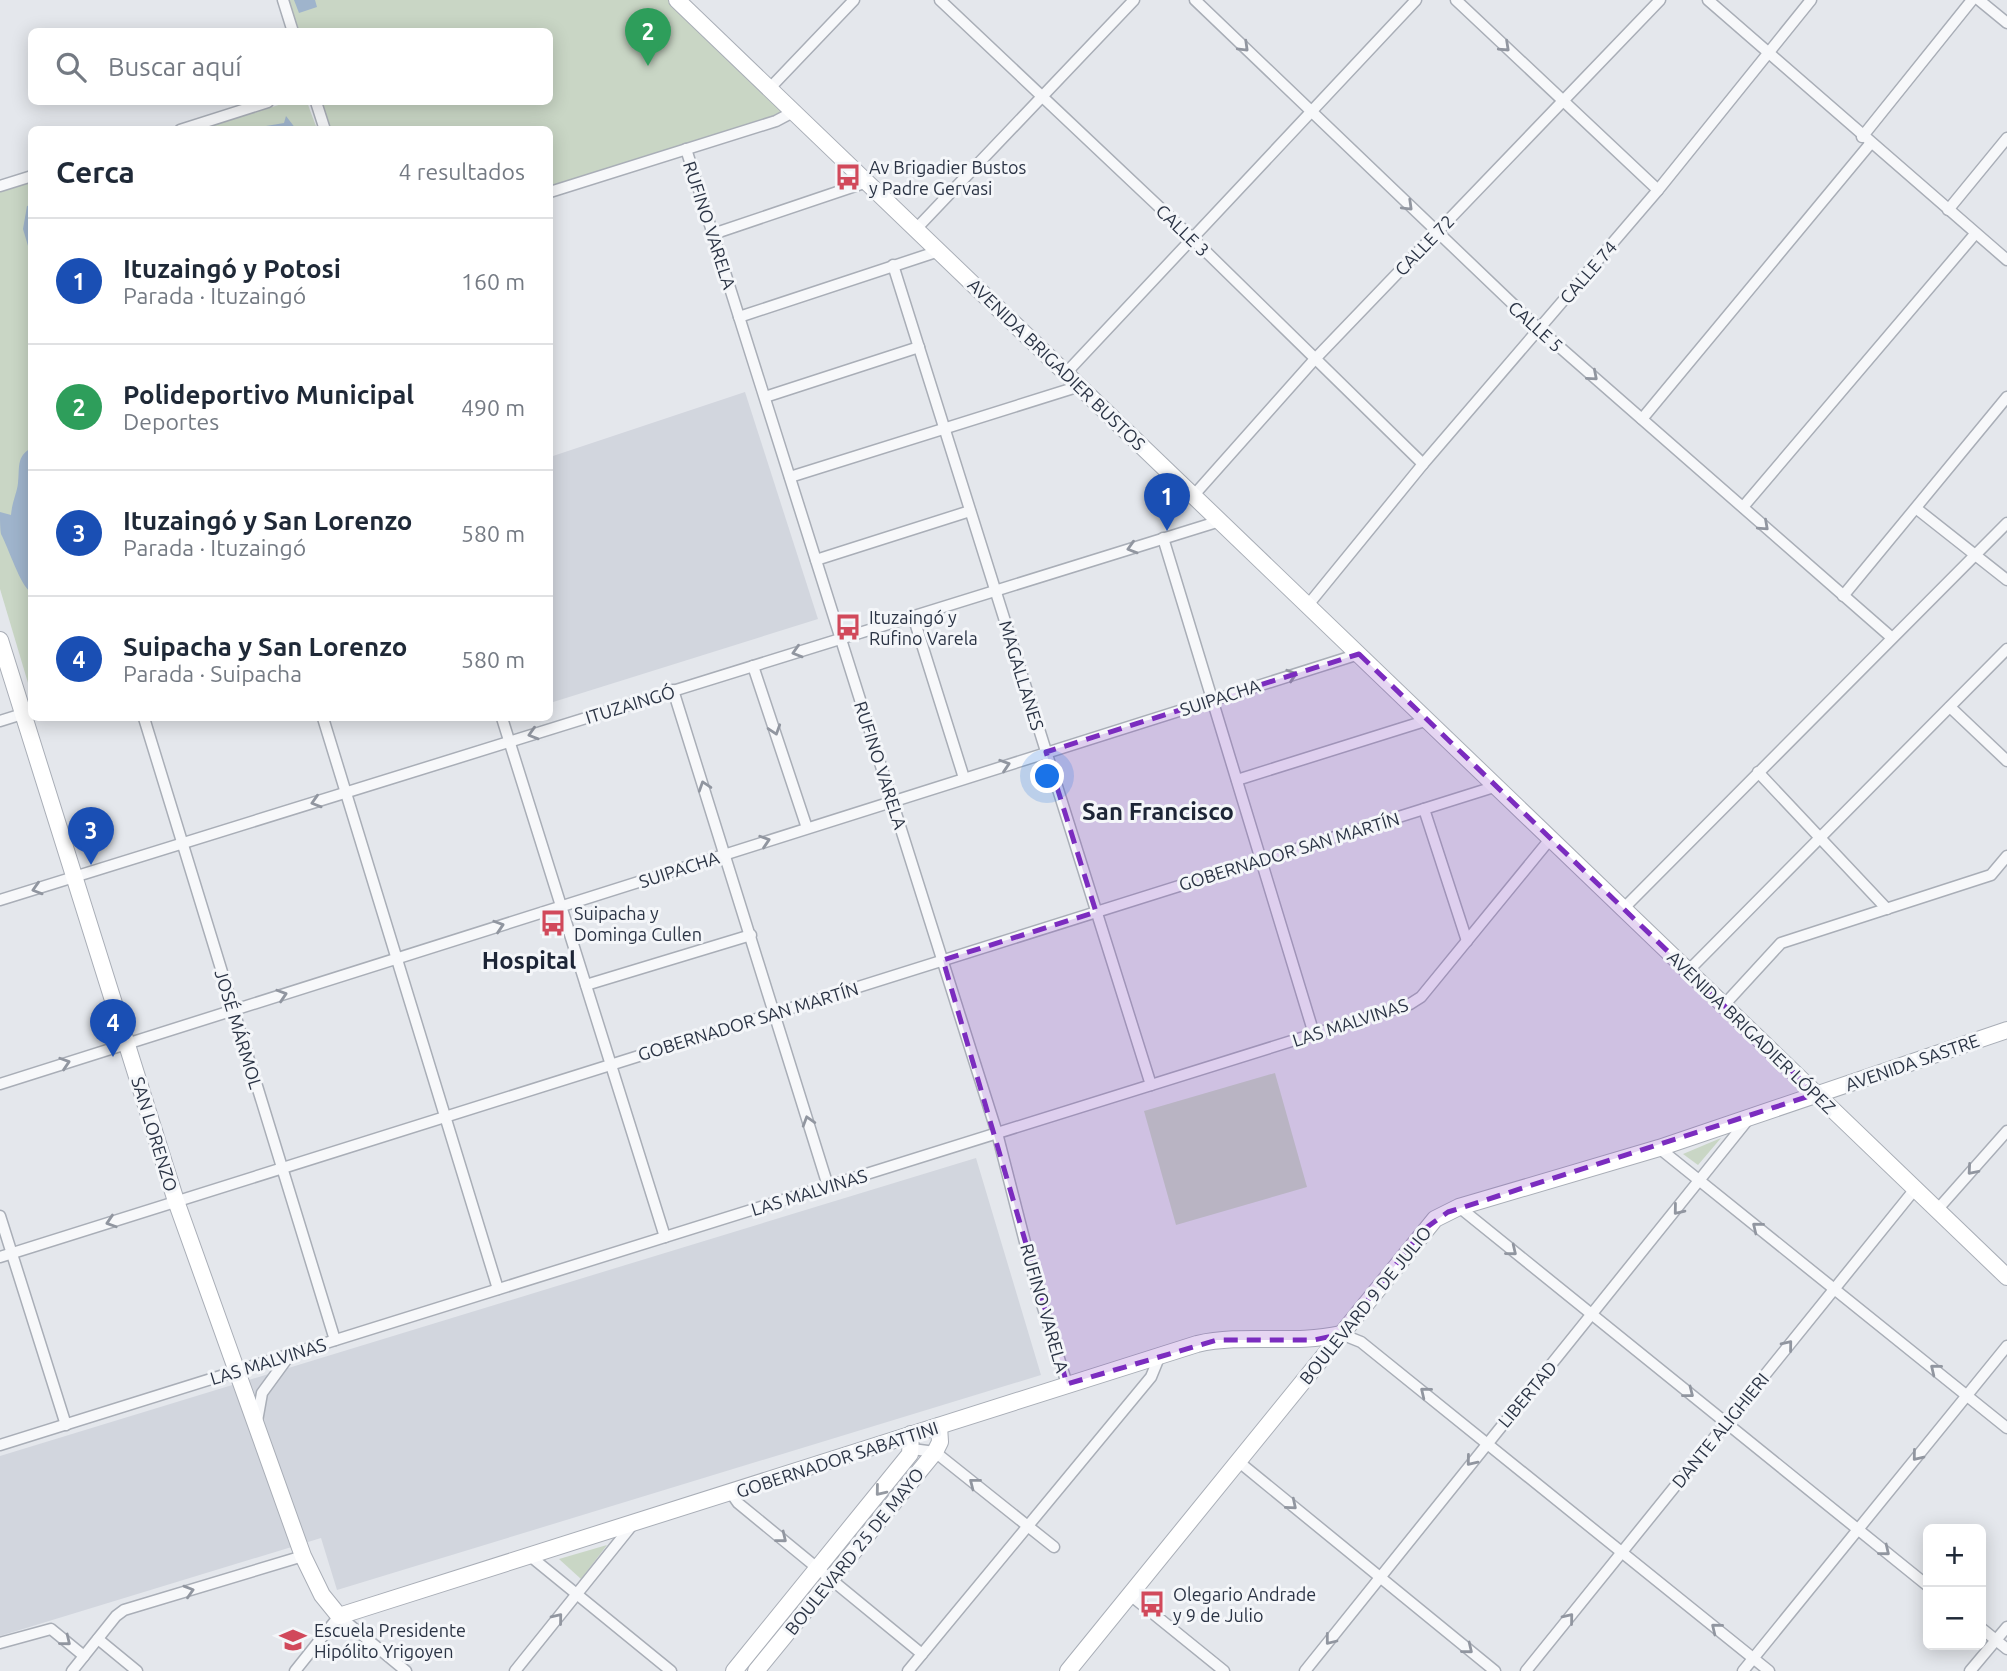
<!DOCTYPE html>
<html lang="es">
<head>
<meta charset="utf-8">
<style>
  body { margin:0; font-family:Ubuntu,sans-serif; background:#f6f6f7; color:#1f2937 }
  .controls { position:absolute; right:21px; bottom:21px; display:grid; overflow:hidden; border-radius:10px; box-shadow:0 4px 18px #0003 }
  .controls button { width:63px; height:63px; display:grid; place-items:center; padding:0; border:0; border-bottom:2px solid #e0e1e3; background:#fff; color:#1f2937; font:35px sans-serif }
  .you { position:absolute; left:1048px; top:777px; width:24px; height:24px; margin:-18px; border:5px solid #fff; border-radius:50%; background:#1a73e8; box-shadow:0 0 0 10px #1a73e833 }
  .badge { display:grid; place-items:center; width:46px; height:46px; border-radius:50%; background:#d1495b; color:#fff; font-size:23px; font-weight:700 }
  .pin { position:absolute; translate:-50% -58px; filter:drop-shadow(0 2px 4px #0008) }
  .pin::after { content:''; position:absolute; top:37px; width:24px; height:21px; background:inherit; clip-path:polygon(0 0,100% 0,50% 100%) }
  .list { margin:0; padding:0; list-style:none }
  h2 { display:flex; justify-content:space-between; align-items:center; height:91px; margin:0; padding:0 28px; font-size:30px }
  h2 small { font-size:23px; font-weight:400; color:#747a83 }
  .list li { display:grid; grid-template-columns:46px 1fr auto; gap:21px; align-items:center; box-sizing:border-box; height:126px; padding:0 28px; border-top:2px solid #e0e1e3 }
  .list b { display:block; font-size:26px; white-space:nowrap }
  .list p { margin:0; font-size:23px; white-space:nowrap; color:#747a83 }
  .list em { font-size:23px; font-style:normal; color:#747a83 }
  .icon { flex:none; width:38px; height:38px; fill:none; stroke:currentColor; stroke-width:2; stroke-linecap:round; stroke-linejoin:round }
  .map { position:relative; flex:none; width:2007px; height:1671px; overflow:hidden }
  .search { position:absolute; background:#fff; box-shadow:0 4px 18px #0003; left:28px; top:28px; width:525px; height:77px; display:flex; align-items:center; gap:18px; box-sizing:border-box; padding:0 24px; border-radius:10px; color:#747a83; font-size:26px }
  .panel { position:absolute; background:#fff; box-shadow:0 4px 18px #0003; left:28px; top:126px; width:525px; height:595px; border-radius:10px }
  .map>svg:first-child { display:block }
  .built { fill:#d2d6de }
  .green { fill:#c9d6c5 }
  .water { fill:#9fb4cc }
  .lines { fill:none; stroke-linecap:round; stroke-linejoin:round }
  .street-casing { stroke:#a9aeb7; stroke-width:13 }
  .secondary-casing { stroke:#a9aeb7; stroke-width:18 }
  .street { stroke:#f7f8fa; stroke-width:10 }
  .secondary { stroke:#fff; stroke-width:16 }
  .oneway { stroke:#9196a0 }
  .oneway2 { stroke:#959aa2 }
  .marked { fill:#7b2cbf; fill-opacity:0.2; stroke:#7b2cbf; stroke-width:5; stroke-dasharray:14 9; stroke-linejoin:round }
  .labels { text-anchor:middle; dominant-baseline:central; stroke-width:6; stroke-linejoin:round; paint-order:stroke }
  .poi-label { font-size:18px; fill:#2b3445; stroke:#f4f6f9; text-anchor:start }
  .street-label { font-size:18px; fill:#2b3445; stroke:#f4f6f9 }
  .district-label { font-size:24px; font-weight:bold; fill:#1d2536; stroke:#f4f6f9 }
</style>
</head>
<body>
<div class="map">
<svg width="2007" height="1671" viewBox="0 0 2007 1671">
  <rect width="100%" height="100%" fill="#e4e7ec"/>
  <g class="built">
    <polygon points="745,392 818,619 550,703 550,457"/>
    <polygon points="976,1158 1041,1375 337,1590 321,1538 0,1636 0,1456"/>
  </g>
  <g class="green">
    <polygon points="283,0 677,0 793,112 550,190 550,130 325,129 316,102 550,102 550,32 293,31"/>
    <polygon points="288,102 307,102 317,129 199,130"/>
    <polygon points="31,182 31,693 0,589 0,192"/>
    <polygon points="1275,1073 1307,1187 1176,1225 1144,1111"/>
    <polygon points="1721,1138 1698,1165 1683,1154"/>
    <polygon points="607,1545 581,1579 559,1559"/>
  </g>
  <g class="water">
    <polygon points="294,0 315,0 317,7 299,13"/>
    <polygon points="286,116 296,129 263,129 266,126 284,123"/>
    <polygon points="31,205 32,205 31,256 23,229 27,206"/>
    <path d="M31,448V592C21,587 8,547 1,534C0,528 0,518 0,512L11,515C12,502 17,493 18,483C20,467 16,457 31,448Z"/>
  </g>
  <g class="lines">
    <g class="street-casing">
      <g id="street">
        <polyline points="283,0 293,32"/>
        <polyline points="940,0 1191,237 1423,464"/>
        <polyline points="1195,0 1539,329 1891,637"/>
        <polyline points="1456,0 1658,190"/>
        <polyline points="1708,0 2007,260"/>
        <polyline points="1979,0 2007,23"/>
        <polyline points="770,88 854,0"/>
        <polyline points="316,102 325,130"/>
        <polyline points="180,130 268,102"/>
        <polyline points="1862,137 1972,0"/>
        <polyline points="686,149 997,1133 1036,1285 1067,1384"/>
        <polyline points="0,186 32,176"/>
        <polyline points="550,192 776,121 793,112"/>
        <polyline points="1948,210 2007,138"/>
        <polyline points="916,229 1134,0"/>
        <polyline points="713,234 867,182"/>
        <polyline points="893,265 1151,1085"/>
        <polyline points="739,317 939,251"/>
        <polyline points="1066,373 1416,0"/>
        <polyline points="765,397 919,347"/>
        <polyline points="1642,419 1870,144"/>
        <polyline points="790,477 1080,386"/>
        <polyline points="1194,495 1314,360 1660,0"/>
        <polyline points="1743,507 1975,234"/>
        <polyline points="1917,509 2007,580"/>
        <polyline points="1163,538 1314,1034"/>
        <polyline points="816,560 970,511"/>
        <polyline points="1843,596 2007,397"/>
        <polyline points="1308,605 1423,464 1658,190 1811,0"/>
        <polyline points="913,616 964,778"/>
        <polyline points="753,666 807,828"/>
        <polyline points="673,690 828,1186"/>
        <polyline points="1950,707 2007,761"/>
        <polyline points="144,718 335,1340"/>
        <polyline points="323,718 498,1289"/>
        <polyline points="502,718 665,1237"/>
        <polyline points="0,721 32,711"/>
        <polyline points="1758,772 1887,909"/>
        <polyline points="1237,780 1428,720"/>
        <polyline points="1424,809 1467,941"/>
        <polyline points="0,900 1220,521"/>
        <polyline points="1624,908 2007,523"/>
        <polyline points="1688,971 2007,649"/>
        <polyline points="586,985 751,935"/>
        <polyline points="1724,1005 1781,943 1991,875 2007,856"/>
        <polyline points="0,1084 1359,654"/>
        <polyline points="1659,1148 2007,1428"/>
        <polyline points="1459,1207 1928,1586"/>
        <polyline points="1937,1210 2007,1131"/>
        <polyline points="0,1216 66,1425"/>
        <polyline points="0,1257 1497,786"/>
        <polyline points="1341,1334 1361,1342 1769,1671"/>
        <polyline points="257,1421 262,1393 289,1356"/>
        <polyline points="0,1445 1410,1004 1421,997 1551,838"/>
        <polyline points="912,1449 935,1452 1054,1547"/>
        <polyline points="1239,1462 1495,1671"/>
        <polyline points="731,1493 738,1503 922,1654"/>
        <polyline points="530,1556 671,1671"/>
        <polyline points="1129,1594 1224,1671"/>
        <polyline points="1981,1628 2007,1649"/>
        <polyline points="98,1639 137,1671"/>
        <polyline points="0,1643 51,1629 84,1656"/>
        <polyline points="72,1671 116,1616 124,1610 303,1556"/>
        <polyline points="295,1671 339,1616 406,1671"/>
        <polyline points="515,1671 633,1524"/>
        <polyline points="908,1671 1151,1377 1160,1355"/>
        <polyline points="1305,1671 1750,1117"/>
        <polyline points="1526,1671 1915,1189"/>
        <polyline points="1743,1671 2007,1346"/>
        <polyline points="1970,1671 2007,1627"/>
      </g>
    </g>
    <g class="secondary-casing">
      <g id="secondary">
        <polyline points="677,0 2007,1277"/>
        <path d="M0,640L176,1201L303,1556L322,1595L339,1616L1197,1344C1245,1333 1293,1345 1341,1334"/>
        <polyline points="734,1671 910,1454 911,1434"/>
        <polyline points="756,1671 935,1452 940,1442 939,1426"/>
        <polyline points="1068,1671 1435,1219 1459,1207 1659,1148 2007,1030"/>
      </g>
    </g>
    <use href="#street" class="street"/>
    <use href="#secondary" class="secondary"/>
  </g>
  <defs><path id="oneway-chevron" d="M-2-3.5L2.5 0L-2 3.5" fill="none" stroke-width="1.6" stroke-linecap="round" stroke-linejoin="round" transform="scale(1.75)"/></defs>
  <g class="oneway">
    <use href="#oneway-chevron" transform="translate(1244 47) rotate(44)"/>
    <use href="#oneway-chevron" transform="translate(1505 47) rotate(43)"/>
    <use href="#oneway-chevron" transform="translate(1408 206) rotate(44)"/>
    <use href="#oneway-chevron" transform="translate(1593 376) rotate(41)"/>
    <use href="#oneway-chevron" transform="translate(1764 526) rotate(42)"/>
    <use href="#oneway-chevron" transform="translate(1132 548) rotate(163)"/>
    <use href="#oneway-chevron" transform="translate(797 652) rotate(163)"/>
    <use href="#oneway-chevron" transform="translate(1292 675) rotate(-18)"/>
    <use href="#oneway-chevron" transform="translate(775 730) rotate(72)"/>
    <use href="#oneway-chevron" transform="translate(533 734) rotate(163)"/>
    <use href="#oneway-chevron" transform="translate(1005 765) rotate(-18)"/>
    <use href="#oneway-chevron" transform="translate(704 786) rotate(-108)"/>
    <use href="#oneway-chevron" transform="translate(316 802) rotate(163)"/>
    <use href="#oneway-chevron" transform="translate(765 841) rotate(-18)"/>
    <use href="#oneway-chevron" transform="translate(37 889) rotate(163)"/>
    <use href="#oneway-chevron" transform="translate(499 926) rotate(-18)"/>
    <use href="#oneway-chevron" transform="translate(282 995) rotate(-18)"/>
    <use href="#oneway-chevron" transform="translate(65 1063) rotate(-18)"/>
    <use href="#oneway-chevron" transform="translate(808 1121) rotate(-107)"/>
    <use href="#oneway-chevron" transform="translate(1972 1170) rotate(131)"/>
    <use href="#oneway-chevron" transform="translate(1678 1210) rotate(129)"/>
    <use href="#oneway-chevron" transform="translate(111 1222) rotate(162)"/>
    <use href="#oneway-chevron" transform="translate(1757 1227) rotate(-141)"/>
    <use href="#oneway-chevron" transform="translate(1512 1251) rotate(39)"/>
    <use href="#oneway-chevron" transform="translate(1788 1345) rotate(-51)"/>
    <use href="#oneway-chevron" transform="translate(1935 1369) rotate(-141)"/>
    <use href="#oneway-chevron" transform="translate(1425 1392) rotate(-141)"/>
    <use href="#oneway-chevron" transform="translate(1689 1393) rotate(38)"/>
    <use href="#oneway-chevron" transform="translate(1917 1456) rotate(129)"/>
    <use href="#oneway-chevron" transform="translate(1471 1461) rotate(129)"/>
    <use href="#oneway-chevron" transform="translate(974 1483) rotate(-142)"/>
    <use href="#oneway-chevron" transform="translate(1292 1505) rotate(40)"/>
    <use href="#oneway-chevron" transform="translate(782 1538) rotate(39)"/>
    <use href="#oneway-chevron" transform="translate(1885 1551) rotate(39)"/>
    <use href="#oneway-chevron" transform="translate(189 1591) rotate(-17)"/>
    <use href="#oneway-chevron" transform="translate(558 1618) rotate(-51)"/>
    <use href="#oneway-chevron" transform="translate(1569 1618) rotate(-51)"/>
    <use href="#oneway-chevron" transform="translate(1716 1628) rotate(-141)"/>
    <use href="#oneway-chevron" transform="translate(1330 1640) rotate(128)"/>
    <use href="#oneway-chevron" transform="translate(66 1641) rotate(39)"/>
    <use href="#oneway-chevron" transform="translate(1468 1649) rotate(39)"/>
  </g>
  <use class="oneway2" href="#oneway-chevron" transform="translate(880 1491) rotate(129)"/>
  <path class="marked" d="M1359,654L1816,1094L1448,1212L1423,1230L1341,1334L1314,1340H1217L1067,1384L943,960L1096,912L1046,752Z"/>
  <defs>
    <g id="bus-bare" transform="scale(2.1)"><path d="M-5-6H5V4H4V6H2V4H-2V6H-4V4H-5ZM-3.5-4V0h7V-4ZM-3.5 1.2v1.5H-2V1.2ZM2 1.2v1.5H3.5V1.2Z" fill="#d1495b" stroke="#f4f6f9" stroke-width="2.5" paint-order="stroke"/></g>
    <g id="school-bare" transform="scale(2.1)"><path d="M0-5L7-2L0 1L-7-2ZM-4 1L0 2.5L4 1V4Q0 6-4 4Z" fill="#d1495b" stroke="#f4f6f9" stroke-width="2.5" paint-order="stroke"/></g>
  </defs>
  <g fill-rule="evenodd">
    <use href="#bus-bare" x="848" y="177"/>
    <use href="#bus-bare" x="848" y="627"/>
    <use href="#bus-bare" x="553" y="923"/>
    <use href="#bus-bare" x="1152" y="1604"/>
    <use href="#school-bare" x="293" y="1640"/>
  </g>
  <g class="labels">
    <g class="poi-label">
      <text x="869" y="167">Av Brigadier Bustos<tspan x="869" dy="21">y Padre Gervasi</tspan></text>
      <text x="869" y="617">Ituzaingó y<tspan x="869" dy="21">Rufino Varela</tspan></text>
      <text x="574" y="913">Suipacha y<tspan x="574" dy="21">Dominga Cullen</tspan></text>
      <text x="1173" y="1594">Olegario Andrade<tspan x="1173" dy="21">y 9 de Julio</tspan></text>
      <text x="314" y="1630">Escuela Presidente<tspan x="314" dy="21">Hipólito Yrigoyen</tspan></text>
    </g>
    <g class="street-label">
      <text transform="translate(710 225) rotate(72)">RUFINO VARELA</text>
      <text transform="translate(1183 230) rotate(44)">CALLE 3</text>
      <text transform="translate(1424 245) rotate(-46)">CALLE 72</text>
      <text transform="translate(1588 272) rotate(-49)">CALLE 74</text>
      <text transform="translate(1536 326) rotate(42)">CALLE 5</text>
      <text transform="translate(1057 364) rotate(44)">AVENIDA BRIGADIER BUSTOS</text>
      <text transform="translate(1022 675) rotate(73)">MAGALLANES</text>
      <text transform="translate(1220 697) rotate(-18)">SUIPACHA</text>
      <text transform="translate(630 704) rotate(-17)">ITUZAINGÓ</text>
      <text transform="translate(881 765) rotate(72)">RUFINO VARELA</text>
      <text transform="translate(1289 851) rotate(-17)">GOBERNADOR SAN MARTÍN</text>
      <text transform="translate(679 869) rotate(-18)">SUIPACHA</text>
      <text transform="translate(748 1021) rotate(-17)">GOBERNADOR SAN MARTÍN</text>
      <text transform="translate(1350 1022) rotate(-18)">LAS MALVINAS</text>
      <text transform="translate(239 1029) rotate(73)">JOSÉ MÁRMOL</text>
      <text transform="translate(1752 1032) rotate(44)">AVENIDA BRIGADIER LÓPEZ</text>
      <text transform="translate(1912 1062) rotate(-19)">AVENIDA SASTRE</text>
      <text transform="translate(155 1134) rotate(73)">SAN LORENZO</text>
      <text transform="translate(809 1192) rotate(-17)">LAS MALVINAS</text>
      <text transform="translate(1365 1305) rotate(-51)">BOULEVARD 9 DE JULIO</text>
      <text transform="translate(1045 1308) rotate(74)">RUFINO VARELA</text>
      <text transform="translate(268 1361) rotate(-17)">LAS MALVINAS</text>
      <text transform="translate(1527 1394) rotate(-50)">LIBERTAD</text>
      <text transform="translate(1720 1430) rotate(-51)">DANTE ALIGHIERI</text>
      <text transform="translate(837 1459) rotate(-18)">GOBERNADOR SABATTINI</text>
      <text transform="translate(854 1551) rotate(-51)">BOULEVARD 25 DE MAYO</text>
    </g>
    <g class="district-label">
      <text x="1158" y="811">San Francisco</text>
      <text x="529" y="960">Hospital</text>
    </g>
  </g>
</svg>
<div class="controls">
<button>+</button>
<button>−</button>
</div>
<div class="you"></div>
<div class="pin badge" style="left:1167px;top:531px;background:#1a4fb4">1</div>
<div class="pin badge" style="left:648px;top:66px;background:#2e9e5b">2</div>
<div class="pin badge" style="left:91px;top:865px;background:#1a4fb4">3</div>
<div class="pin badge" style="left:113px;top:1057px;background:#1a4fb4">4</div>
<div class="search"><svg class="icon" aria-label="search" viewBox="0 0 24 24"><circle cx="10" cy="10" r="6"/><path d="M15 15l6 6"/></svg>Buscar aquí</div>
<section class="panel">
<h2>Cerca<small>4 resultados</small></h2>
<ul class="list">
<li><span class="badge" style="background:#1a4fb4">1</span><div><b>Ituzaingó y Potosi</b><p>Parada · Ituzaingó</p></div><em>160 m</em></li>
<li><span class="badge" style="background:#2e9e5b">2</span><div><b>Polideportivo Municipal</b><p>Deportes</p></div><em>490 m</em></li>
<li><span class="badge" style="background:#1a4fb4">3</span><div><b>Ituzaingó y San Lorenzo</b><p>Parada · Ituzaingó</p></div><em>580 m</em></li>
<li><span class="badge" style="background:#1a4fb4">4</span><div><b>Suipacha y San Lorenzo</b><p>Parada · Suipacha</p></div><em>580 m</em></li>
</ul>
</section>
</div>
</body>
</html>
